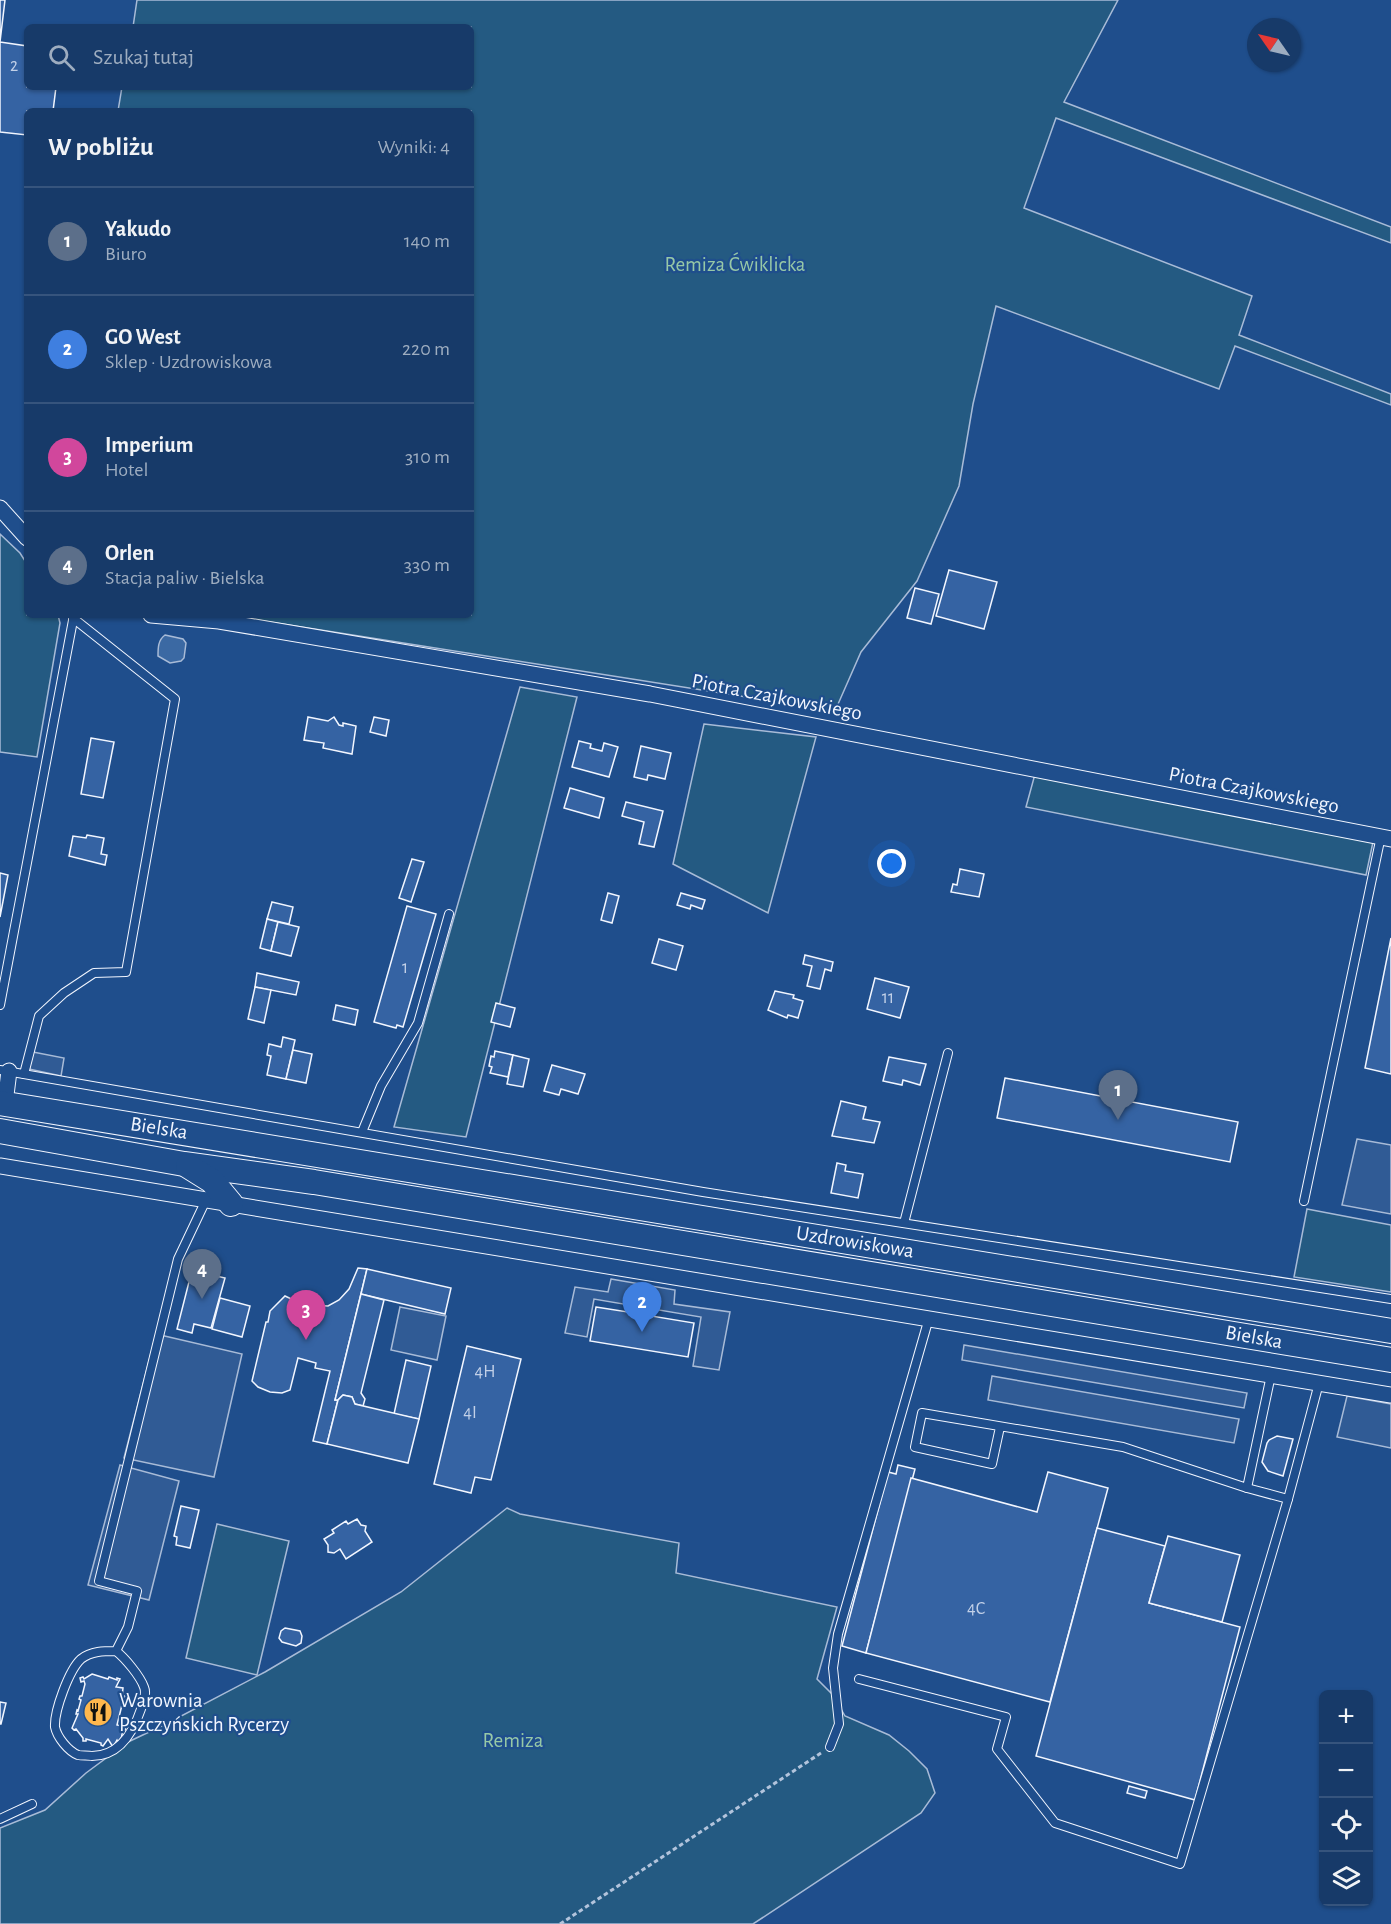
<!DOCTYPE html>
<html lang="pl">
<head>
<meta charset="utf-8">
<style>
  body { margin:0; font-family:"Alegreya Sans",sans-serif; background:#20416f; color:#f1f3f6 }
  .controls { position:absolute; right:18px; bottom:18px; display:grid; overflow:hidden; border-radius:9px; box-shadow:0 2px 4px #0004 }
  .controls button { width:54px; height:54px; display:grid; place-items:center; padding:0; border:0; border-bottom:2px solid #36547d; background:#173a69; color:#f1f3f6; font:30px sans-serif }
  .compass { position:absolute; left:1247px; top:18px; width:54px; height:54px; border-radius:50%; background:#173a69; box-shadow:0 2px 4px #0004; rotate:304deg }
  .you { position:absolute; left:892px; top:864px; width:21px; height:21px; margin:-15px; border:4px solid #fff; border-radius:50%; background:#1a73e8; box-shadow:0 0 0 9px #1a73e833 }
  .badge { display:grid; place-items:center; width:39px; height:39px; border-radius:50%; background:#ffb74d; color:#fff; font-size:20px; font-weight:700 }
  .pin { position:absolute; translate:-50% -50px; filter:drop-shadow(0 2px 3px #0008) }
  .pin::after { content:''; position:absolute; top:32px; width:21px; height:18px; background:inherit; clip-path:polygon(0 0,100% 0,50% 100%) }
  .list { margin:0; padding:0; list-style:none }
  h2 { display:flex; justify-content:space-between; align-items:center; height:78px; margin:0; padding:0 24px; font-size:26px }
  h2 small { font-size:20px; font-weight:400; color:#9eadc0 }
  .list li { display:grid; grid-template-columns:39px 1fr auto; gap:18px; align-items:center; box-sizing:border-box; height:108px; padding:0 24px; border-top:2px solid #36547d }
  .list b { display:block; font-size:22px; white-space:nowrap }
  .list p { margin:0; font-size:20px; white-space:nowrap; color:#9eadc0 }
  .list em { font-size:20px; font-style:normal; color:#9eadc0 }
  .icon { flex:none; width:33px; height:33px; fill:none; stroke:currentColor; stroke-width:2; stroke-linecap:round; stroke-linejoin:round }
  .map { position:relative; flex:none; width:1391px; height:1924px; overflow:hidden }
  .search { position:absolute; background:#173a69; box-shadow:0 2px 4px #0004; left:24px; top:24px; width:450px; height:66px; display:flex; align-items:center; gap:15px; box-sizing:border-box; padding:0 21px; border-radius:9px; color:#9eadc0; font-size:22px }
  .panel { position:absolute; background:#173a69; box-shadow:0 2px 4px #0004; left:24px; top:108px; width:450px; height:510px; border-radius:9px }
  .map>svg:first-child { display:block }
  .green { fill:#245a82; stroke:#a8bbd7; stroke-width:1.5 }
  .parking { fill:#305b95; stroke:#a8bbd7; stroke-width:1.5 }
  .water { fill:#3b69a3; stroke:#a8bbd7; stroke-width:1.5 }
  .building { fill:#3563a3; stroke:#f2f6ff; stroke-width:1.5 }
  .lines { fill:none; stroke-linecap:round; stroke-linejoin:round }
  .lane-casing { stroke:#f2f6ff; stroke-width:10 }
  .street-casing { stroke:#f2f6ff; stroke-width:17 }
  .primary-casing { stroke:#f2f6ff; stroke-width:26 }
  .path { stroke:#b3c4dc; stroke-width:3; stroke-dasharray:4.5 3; stroke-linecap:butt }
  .lane { stroke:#1f4e8c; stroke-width:8 }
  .street { stroke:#1f4e8c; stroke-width:15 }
  .primary { stroke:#1f4e8c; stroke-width:24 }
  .labels { text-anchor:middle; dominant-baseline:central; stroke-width:4.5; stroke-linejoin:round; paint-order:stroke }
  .number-label { font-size:18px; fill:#c3d1e8 }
  .park-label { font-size:21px; fill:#97c8a6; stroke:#1f4e8c }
  .street-label { font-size:21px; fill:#f2f6ff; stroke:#1f4e8c }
  .poi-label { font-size:21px; fill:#f2f6ff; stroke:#1f4e8c; text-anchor:start }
</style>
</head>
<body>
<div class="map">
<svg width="1391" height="1924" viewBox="0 0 1391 1924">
  <rect width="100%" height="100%" fill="#1f4e8c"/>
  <g class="green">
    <polygon points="137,0 1118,0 1064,102 1391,227 1391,243 1056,118 1024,208 1252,296 1239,335 1391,394 1391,405 1235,346 1219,389 996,306 973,404 959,486 917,581 861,652 835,711 226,615 471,615 471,111 118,111 122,87 471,87 471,27 133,27"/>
    <polygon points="0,534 20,553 27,564 27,615 58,615 60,623 37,757 0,752"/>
    <polygon points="520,687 577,697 466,1137 394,1127"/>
    <polygon points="704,724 816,737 768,913 673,864"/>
    <polygon points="1035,774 1373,842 1366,875 1026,807"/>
    <polygon points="1307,1209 1391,1225 1391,1292 1294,1277"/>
    <polygon points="507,1508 520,1514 679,1543 676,1573 837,1607 817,1679 833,1695 845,1716 889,1735 909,1751 927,1769 935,1793 921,1813 753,1924 0,1924 0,1828 45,1810 86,1773 128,1742 166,1724 265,1672 401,1592"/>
    <polygon points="217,1524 289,1541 257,1675 186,1658"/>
  </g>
  <g class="parking">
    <polygon points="33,1052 64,1058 61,1076 29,1069"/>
    <polygon points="1357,1139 1391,1145 1391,1214 1342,1205"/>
    <polygon points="611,1279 675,1290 674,1304 730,1312 719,1370 693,1366 701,1317 594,1299 587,1337 565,1333 575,1287 608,1292"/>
    <polygon points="400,1307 446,1316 437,1360 391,1350"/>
    <polygon points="156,1334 242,1354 214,1477 124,1458"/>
    <polygon points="964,1345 1247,1393 1244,1408 962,1360"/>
    <polygon points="992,1376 1239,1419 1234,1443 988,1400"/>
    <polygon points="1347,1396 1391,1404 1391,1448 1337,1437"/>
    <polygon points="120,1465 179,1481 149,1600 88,1585"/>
  </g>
  <path class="water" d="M165,635L183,639L186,643L184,658L181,661L170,663L158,656C158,648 158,640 165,635Z"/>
  <g class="building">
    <polygon points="0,0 5,0 0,42 27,46 27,87 56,87 53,111 27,111 27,135 0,132"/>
    <polygon points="949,570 997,582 984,629 936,616"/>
    <polygon points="915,588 939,594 931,624 907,618"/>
    <polygon points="308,717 328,721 334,717 339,725 343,726 343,723 356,726 352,754 323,748 324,743 304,740"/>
    <polygon points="374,717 389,720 386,736 370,732"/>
    <polygon points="91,738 114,742 103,798 81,794"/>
    <polygon points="579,741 591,744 590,748 602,751 604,743 618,747 609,777 572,767"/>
    <polygon points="641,746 671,753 665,779 648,775 647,780 634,777"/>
    <polygon points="570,788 604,798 599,818 564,808"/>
    <polygon points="626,802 663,811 654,847 639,844 644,822 622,816"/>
    <polygon points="87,835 104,838 101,854 107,855 105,865 69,856 73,836 86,838"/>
    <polygon points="412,859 424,862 411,902 399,898"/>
    <polygon points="960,869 984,874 979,897 951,892 953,884 957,885"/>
    <polygon points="0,873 8,875 0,917"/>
    <polygon points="608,893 619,896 612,923 601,920"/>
    <polygon points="681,893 705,900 702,909 691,905 690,909 677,905"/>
    <polygon points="272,902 293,907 289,924 267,919"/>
    <polygon points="407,906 436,914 403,1027 397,1025 396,1028 374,1022"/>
    <polygon points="267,919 278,922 271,951 260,948"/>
    <polygon points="278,922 299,927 291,956 271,951"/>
    <polygon points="1391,938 1391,1074 1365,1068"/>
    <polygon points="659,939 683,946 676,970 652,963"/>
    <polygon points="805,955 833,962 831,971 825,969 820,989 807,986 812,966 803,964"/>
    <polygon points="257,973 299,982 296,995 255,987"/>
    <polygon points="875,978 909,987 900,1018 867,1009"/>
    <polygon points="255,987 271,990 264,1023 248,1019"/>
    <polygon points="775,991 794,995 793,998 803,1001 798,1018 788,1015 787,1018 768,1010"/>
    <polygon points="496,1003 515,1008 510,1027 491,1022"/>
    <polygon points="336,1005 358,1010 355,1025 333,1020"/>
    <polygon points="283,1037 295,1040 286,1079 267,1075 271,1056 267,1055 269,1044 281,1047"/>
    <polygon points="293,1050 312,1054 306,1083 286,1079"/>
    <polygon points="495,1051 513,1055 508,1077 490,1073 492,1067 489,1066 491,1056 494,1057"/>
    <polygon points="513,1055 529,1059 523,1087 507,1084"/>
    <polygon points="889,1057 926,1064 920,1085 903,1080 902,1085 883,1081"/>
    <polygon points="552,1065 585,1074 578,1094 561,1089 559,1095 544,1091"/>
    <polygon points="1005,1078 1238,1122 1230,1162 997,1118"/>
    <polygon points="841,1101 866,1107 863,1119 880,1122 874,1143 832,1136"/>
    <polygon points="837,1163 846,1165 845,1171 863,1174 858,1198 831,1193"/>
    <polygon points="358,1268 367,1269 335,1400 338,1400 327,1444 313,1441 330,1371 315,1368 316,1363 298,1358 290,1390 282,1393 270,1392 258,1387 252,1381 266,1322 268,1322 270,1311 285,1296 304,1305 328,1306 339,1300 349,1289"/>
    <polygon points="367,1269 451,1288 445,1314 361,1294"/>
    <polygon points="204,1273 225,1278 211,1328 194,1324 192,1333 177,1329 191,1274 198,1277"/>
    <polygon points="361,1294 384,1300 361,1393 365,1399 363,1406 355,1404 352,1397 343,1395 338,1400 335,1400"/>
    <polygon points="220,1298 250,1306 242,1337 212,1329"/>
    <polygon points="596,1307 634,1313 635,1310 646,1311 645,1315 694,1323 688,1357 590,1341"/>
    <polygon points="467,1346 521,1359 491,1480 475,1477 471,1493 434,1484"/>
    <polygon points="406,1360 431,1366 419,1419 394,1414"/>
    <polygon points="343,1395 352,1397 355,1404 419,1419 408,1463 327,1444 338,1400"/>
    <polygon points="1277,1436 1293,1439 1283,1476 1268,1471 1262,1462 1267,1443 1269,1440"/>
    <polygon points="898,1465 915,1469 866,1653 842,1646 888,1472 896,1474"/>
    <polygon points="1048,1472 1108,1488 1050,1702 866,1653 911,1478 1037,1512"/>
    <polygon points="181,1506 199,1510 190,1548 176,1545 177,1537 174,1536"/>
    <polygon points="357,1519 361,1525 366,1526 365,1531 372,1542 346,1559 340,1549 334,1553 328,1552 328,1545 324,1539 334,1533 332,1530 346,1521 348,1524"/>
    <polygon points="1097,1528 1165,1546 1149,1603 1240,1627 1195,1800 1036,1756"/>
    <polygon points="1168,1536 1240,1555 1222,1622 1149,1603"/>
    <polygon points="285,1628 300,1631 302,1636 301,1643 296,1646 282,1642 279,1638 281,1631"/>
    <polygon points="92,1674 108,1679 109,1677 117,1680 117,1678 120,1679 116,1687 123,1688 122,1697 125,1696 125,1699 123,1701 117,1725 126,1727 125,1730 123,1729 121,1740 118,1742 117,1740 113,1747 108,1739 103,1746 101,1745 101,1743 86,1739 86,1741 83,1741 83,1738 76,1729 74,1730 72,1728 78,1714 76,1714 77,1710 78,1711 81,1700 79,1699 80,1696 82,1696 85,1684 84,1681 81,1682 80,1678 83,1677 84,1679"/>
    <polygon points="0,1702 6,1703 1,1724 0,1724"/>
    <polygon points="1129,1786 1147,1791 1145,1798 1127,1793"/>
  </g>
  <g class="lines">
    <g class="lane-casing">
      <g id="lane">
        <polyline points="0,1005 74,615"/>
        <polyline points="0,1070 703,1192 1391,1299"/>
        <polyline points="24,1074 39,1016 64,993 94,973 126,972 175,699 73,618"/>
        <polyline points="362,1132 381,1086 418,1023 449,914"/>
        <polyline points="1304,1201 1381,836"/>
        <polyline points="904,1223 948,1053"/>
        <polyline points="1000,1427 992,1464 915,1447 922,1413 1123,1447 1247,1488 1271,1375"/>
        <polyline points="1288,1499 1319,1383"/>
        <path d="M116,1651C125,1658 140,1676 144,1687C147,1694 143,1702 141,1709C133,1733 119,1756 92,1756C88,1755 82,1756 78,1755C68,1751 57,1737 55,1727C54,1711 69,1670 81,1659C91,1651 104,1651 116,1651L128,1627L137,1591L99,1581L178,1259L206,1200"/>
        <polyline points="859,1679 1006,1717 997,1749 1055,1823 1180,1864 1288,1499 1247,1488"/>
        <polyline points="830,1747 839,1724 833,1668 838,1634 929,1318"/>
        <polyline points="0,1819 32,1804"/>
      </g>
    </g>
    <g class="street-casing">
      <g id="street">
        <polyline points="0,508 27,538"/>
        <polyline points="151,615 219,621 650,694 1391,839"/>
        <polyline points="5,1103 9,1071"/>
        <polyline points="0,1166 1391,1395"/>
      </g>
    </g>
    <g class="primary-casing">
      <g id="primary">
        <polyline points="0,1103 1391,1331"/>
        <polyline points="0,1131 184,1164 314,1182 1391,1360"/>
        <polyline points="188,1166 212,1181 231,1204"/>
      </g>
    </g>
    <polyline class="path" points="560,1924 821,1753"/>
    <use href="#lane" class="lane"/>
    <use href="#street" class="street"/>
    <use href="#primary" class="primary"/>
  </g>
  <defs>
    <g id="restaurant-disc" transform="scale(1.5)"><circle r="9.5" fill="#ffb74d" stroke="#1f4e8c"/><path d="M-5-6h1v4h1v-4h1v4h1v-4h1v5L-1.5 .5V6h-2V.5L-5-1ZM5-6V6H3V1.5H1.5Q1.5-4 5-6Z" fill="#111"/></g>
  </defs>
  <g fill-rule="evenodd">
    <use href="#restaurant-disc" x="98" y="1712"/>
  </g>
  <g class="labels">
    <g class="number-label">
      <text x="14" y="66">2</text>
      <text x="405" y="968">1</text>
      <text x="888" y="998">11</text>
      <text x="485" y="1372">4H</text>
      <text x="470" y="1413">4I</text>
      <text x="976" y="1609">4C</text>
    </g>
    <g class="park-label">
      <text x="735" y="264">Remiza Ćwiklicka</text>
      <text x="513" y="1740">Remiza</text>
    </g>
    <g class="street-label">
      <text transform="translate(777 697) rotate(11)">Piotra Czajkowskiego</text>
      <text transform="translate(1254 790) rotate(11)">Piotra Czajkowskiego</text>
      <text transform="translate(159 1128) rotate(9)">Bielska</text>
      <text transform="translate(855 1242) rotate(9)">Uzdrowiskowa</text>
      <text transform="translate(1254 1337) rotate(10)">Bielska</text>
    </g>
    <g class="poi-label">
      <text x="119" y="1700">Warownia<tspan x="119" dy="24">Pszczyńskich Rycerzy</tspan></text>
    </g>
  </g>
</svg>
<div class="controls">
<button>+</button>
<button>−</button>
<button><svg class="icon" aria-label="locate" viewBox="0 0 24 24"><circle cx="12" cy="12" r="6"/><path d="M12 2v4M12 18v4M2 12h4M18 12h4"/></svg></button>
<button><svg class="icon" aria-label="layers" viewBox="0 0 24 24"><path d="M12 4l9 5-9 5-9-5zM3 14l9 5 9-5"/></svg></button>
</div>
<svg class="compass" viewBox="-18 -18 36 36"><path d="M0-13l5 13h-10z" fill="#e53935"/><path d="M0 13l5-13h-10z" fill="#9eadc0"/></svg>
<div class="you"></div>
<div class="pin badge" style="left:1118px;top:1120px;background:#5c6f8a">1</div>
<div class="pin badge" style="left:642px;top:1332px;background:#3f7fe0">2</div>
<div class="pin badge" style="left:306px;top:1340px;background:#d1479c">3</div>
<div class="pin badge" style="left:202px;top:1299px;background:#5c6f8a">4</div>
<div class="search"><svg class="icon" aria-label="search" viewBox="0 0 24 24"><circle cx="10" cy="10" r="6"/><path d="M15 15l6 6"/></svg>Szukaj tutaj</div>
<section class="panel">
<h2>W pobliżu<small>Wyniki: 4</small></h2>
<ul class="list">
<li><span class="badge" style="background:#5c6f8a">1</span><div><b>Yakudo</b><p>Biuro</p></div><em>140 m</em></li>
<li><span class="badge" style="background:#3f7fe0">2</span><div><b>GO West</b><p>Sklep · Uzdrowiskowa</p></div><em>220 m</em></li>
<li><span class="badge" style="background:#d1479c">3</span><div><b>Imperium</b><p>Hotel</p></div><em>310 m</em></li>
<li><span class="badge" style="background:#5c6f8a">4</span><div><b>Orlen</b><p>Stacja paliw · Bielska</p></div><em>330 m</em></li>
</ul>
</section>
</div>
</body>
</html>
